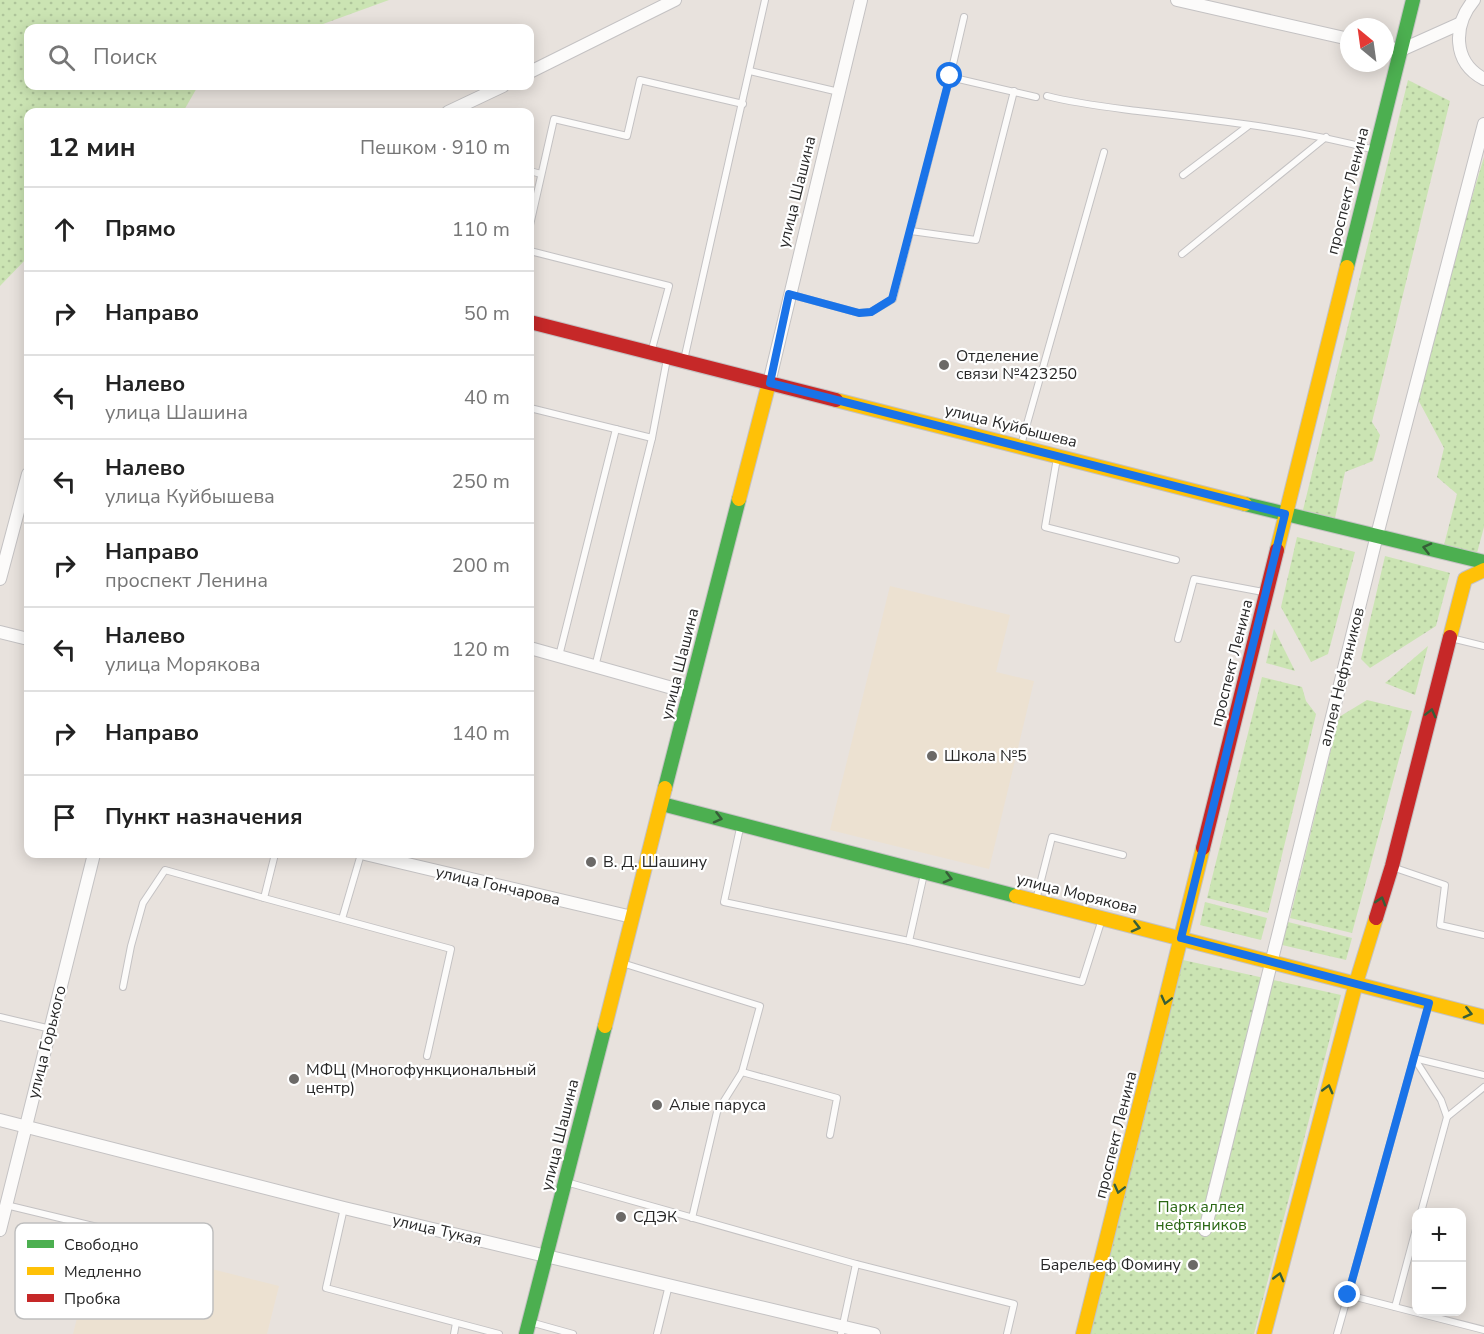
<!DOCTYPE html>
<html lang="ru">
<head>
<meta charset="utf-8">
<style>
  body { margin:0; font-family:"Nunito Sans",sans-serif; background:#f6f6f6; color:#222 }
  .controls { position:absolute; right:18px; bottom:18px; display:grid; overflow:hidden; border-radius:12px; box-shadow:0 3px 15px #0003 }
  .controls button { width:54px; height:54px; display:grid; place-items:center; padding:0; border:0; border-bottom:2px solid #e0e0e0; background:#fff; color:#222; font:30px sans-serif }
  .compass { position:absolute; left:1340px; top:18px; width:54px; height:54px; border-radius:50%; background:#fff; box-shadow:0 3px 15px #0003; rotate:331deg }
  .stop { position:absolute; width:18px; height:18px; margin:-14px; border:4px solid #1a73e8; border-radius:50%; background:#fff }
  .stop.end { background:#1a73e8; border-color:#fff; box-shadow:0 2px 6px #0008 }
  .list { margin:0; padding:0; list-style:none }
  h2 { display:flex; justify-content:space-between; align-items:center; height:78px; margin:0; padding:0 24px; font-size:26px }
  h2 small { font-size:20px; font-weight:400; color:#767676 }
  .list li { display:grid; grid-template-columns:39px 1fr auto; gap:18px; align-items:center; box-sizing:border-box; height:84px; padding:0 24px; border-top:2px solid #e0e0e0 }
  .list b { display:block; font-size:22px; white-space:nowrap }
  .list p { margin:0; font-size:20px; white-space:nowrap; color:#767676 }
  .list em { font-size:20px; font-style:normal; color:#767676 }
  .icon { flex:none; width:33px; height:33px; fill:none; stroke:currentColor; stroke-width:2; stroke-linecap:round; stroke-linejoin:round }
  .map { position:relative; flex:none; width:1484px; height:1334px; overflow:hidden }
  .search { position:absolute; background:#fff; box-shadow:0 3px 15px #0003; left:24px; top:24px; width:510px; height:66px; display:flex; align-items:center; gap:15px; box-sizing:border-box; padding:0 21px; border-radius:12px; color:#767676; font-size:22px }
  .panel { position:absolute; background:#fff; box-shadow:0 3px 15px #0003; left:24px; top:108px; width:510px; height:750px; border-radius:12px }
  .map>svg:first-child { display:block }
  .education { fill:#ece1d1 }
  .park { fill:url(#park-dots) }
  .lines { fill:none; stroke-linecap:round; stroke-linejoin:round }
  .lane-casing { stroke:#c4c2c3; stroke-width:8 }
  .street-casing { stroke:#c4c2c3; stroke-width:14 }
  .fast-casing { stroke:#c4c2c3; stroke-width:16 }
  .slow-casing { stroke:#c4c2c3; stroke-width:16 }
  .jam-casing { stroke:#c4c2c3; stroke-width:16 }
  .lane { stroke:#fcfbfa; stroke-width:6 }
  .street { stroke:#fcfbfa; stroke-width:12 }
  .fast { stroke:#4caf50; stroke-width:14 }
  .slow { stroke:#ffc107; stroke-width:14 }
  .jam { stroke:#c62828; stroke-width:14 }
  .oneway { stroke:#365e38 }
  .route { stroke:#1a73e8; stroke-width:8 }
  .poi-dot { fill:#6b6967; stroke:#fff; stroke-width:2 }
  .labels { text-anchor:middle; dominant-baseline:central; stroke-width:4.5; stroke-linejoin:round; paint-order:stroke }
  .street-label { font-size:16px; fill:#282828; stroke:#fff }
  .poi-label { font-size:16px; fill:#282828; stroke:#fff; text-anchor:start }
  .park-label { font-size:16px; fill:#2b6815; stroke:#fff }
  .key { fill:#fff; stroke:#bebebe; stroke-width:1.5 }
  .key-label { font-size:16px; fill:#282828 }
</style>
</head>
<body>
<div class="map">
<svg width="1484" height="1334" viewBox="0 0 1484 1334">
  <defs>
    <pattern id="park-dots" width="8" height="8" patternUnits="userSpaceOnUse" patternTransform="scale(1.5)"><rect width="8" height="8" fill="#cbe4b3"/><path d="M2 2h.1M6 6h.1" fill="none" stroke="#aec49a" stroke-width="1.8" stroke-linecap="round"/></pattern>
  </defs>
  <rect width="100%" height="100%" fill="#e8e2dd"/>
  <g class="education">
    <polygon points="890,586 1010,615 996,672 1034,681 989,869 830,830"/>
    <polygon points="97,1240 279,1286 267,1334 73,1334"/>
  </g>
  <g class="park">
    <polygon points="0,0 389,0 312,28 28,28 28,86 198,86 183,112 28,112 28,257 0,286"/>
    <polygon points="1408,80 1450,101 1372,422 1380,435 1373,461 1345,472 1335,518 1303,510"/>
    <polygon points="1484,157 1484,527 1477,553 1444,545 1457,494 1437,477 1444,448 1414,392"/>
    <polygon points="1297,537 1355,552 1328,654 1311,662 1281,607"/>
    <polygon points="1385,556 1450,573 1436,626 1370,668 1361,659"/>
    <polygon points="1274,629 1295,671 1266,663"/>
    <polygon points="1428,646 1415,695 1385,683"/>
    <polygon points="1262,677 1302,687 1306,701 1316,714 1268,913 1207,898"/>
    <polygon points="1367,700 1412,711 1352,933 1290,918 1339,717"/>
    <polygon points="1205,902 1267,918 1261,940 1200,925"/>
    <polygon points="1288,922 1352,938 1346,960 1282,945"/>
    <polygon points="1183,960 1341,995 1254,1334 1087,1334"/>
  </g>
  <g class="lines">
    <g class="lane-casing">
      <g id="lane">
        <polyline points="750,71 839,92"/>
        <polyline points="950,77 964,17"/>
        <path d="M1047,96C1078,104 1107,107 1138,111C1217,120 1298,129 1375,150"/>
        <polyline points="530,171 541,174"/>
        <polyline points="1183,175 1248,126"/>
        <polyline points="530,225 554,119 627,136 640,80 743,104"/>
        <polyline points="911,231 976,240 1014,91"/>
        <polyline points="530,251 669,286 652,349"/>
        <polyline points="1182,254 1326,137"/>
        <polyline points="789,294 859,313 871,312 893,299 950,77 1036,97"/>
        <polyline points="684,360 765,0"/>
        <polyline points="530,408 652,438 667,359"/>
        <polyline points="1021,445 1104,152"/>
        <polyline points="1057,458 1045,527 1176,560"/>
        <polyline points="1451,638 1484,646"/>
        <polyline points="1178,639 1194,579 1263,592"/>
        <polyline points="559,656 616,429"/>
        <polyline points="595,667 652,438"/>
        <polyline points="740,828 724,902 909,941 1082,982 1102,919"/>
        <polyline points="275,854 264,898 451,949 427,1056"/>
        <polyline points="1395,868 1445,885 1440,925 1484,935"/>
        <polyline points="1036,900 1052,837 1123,855"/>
        <polyline points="342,919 361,854"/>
        <polyline points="909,941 924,874"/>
        <polyline points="622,963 760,1006 742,1072"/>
        <polyline points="123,987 131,946 143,903 165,870 264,898"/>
        <polyline points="0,1017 51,1029"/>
        <polyline points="1414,1058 1441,1100 1447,1117 1421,1212"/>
        <polyline points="1414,1058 1484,1075"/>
        <polyline points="1447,1117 1484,1087"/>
        <polyline points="566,1182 856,1264 1014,1304 1007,1334"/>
        <polyline points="6,1205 176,1246"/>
        <polyline points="344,1208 326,1288 499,1334"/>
        <polyline points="692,1218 717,1112 742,1072 837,1098 830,1135"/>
        <polyline points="1348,1295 1429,1004"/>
        <polyline points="1395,1307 1416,1229"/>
        <polyline points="530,1322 573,1334"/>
        <polyline points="454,1334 456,1323"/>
        <polyline points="657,1334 669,1285"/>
        <polyline points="841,1334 856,1264"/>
        <polyline points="1337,1334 1348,1295 1484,1330"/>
      </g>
    </g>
    <g class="street-casing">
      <g id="street">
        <polyline points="1177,0 1349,39"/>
        <path d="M1474,0C1453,25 1452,62 1484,79"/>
        <polyline points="1385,47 1401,50 1459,24"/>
        <polyline points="530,72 675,0"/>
        <polyline points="448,112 503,86"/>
        <polyline points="769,383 861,0"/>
        <polyline points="0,579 28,474"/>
        <polyline points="0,632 28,639"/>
        <polyline points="530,648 690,693"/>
        <polyline points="365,854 632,917"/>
        <polyline points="0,1120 344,1208 874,1334"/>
        <polyline points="0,1230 94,854"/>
        <polyline points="1205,1230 1377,535 1484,124"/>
      </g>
    </g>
    <g class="fast-casing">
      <g id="fast">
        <polyline points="1347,267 1413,0"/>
        <polyline points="1245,504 1484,562"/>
        <polyline points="665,788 739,499"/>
        <polyline points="662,804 1016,896"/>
        <polyline points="526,1334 605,1026"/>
      </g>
    </g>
    <g class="slow-casing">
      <g id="slow">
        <polyline points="836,400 1245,504"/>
        <polyline points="739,499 769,383"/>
        <polyline points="1277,550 1347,267"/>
        <polyline points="1450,637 1465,579 1484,570"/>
        <polyline points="1016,896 1484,1017"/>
        <polyline points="605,1026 665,788"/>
        <polyline points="1083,1334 1203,848"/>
        <polyline points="1264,1334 1356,983 1376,918"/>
      </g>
    </g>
    <g class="jam-casing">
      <g id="jam">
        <polyline points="530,322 836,400"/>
        <polyline points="1203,848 1277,550"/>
        <polyline points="1376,918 1392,866 1450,637"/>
      </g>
    </g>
    <use href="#lane" class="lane"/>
    <use href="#street" class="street"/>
    <use href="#fast" class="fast"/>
    <use href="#slow" class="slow"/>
    <use href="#jam" class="jam"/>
  </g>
  <defs><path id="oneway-chevron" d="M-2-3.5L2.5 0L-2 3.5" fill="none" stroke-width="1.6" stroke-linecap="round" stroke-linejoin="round" transform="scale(1.5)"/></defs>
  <g class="oneway">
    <use href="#oneway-chevron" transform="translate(1427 548) rotate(-166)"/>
    <use href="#oneway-chevron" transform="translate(1431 713) rotate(-76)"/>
    <use href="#oneway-chevron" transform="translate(718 818) rotate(14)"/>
    <use href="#oneway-chevron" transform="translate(948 878) rotate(15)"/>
    <use href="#oneway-chevron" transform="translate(1381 901) rotate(-73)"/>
    <use href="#oneway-chevron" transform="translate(1136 927) rotate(14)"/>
    <use href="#oneway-chevron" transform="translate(1166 1000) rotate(104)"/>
    <use href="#oneway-chevron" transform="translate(1468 1013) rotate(14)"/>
    <use href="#oneway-chevron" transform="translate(1328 1089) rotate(-75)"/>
    <use href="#oneway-chevron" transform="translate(1119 1189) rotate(104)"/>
    <use href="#oneway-chevron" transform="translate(1279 1277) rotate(-75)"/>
  </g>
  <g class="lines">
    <polyline class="route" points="950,76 892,299 871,312 859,313 789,294 770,383 1285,514 1181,938 1429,1003 1348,1295"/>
  </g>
  <g class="poi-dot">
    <circle cx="944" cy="365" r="6"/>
    <circle cx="932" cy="756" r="6"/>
    <circle cx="591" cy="862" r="6"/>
    <circle cx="294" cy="1079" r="6"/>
    <circle cx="657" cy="1105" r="6"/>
    <circle cx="621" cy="1217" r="6"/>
    <circle cx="1193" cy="1265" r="6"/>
  </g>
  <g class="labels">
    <g class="street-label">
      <text transform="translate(1348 191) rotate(-76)">проспект Ленина</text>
      <text transform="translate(797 192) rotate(-76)">улица Шашина</text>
      <text transform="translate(1011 426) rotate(14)">улица Куйбышева</text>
      <text transform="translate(1232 663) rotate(-76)">проспект Ленина</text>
      <text transform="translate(680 664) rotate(-76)">улица Шашина</text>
      <text transform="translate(1342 677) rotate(-76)">аллея Нефтяников</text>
      <text transform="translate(498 886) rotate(13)">улица Гончарова</text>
      <text transform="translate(1077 894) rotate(14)">улица Морякова</text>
      <text transform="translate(47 1042) rotate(-76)">улица Горького</text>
      <text transform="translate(560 1135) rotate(-76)">улица Шашина</text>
      <text transform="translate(1116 1135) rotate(-76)">проспект Ленина</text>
      <text transform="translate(437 1230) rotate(13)">улица Тукая</text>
    </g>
    <g class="poi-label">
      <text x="956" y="356">Отделение<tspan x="956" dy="18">связи №423250</tspan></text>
      <text x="944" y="756">Школа №5</text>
      <text x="603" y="862">В. Д. Шашину</text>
      <text x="306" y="1070">МФЦ (Многофункциональный<tspan x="306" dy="18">центр)</tspan></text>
      <text x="669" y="1105">Алые паруса</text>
      <text x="633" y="1217">СДЭК</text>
      <text x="1181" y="1265" text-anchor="end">Барельеф Фомину</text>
    </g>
    <g class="park-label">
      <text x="1201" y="1207">Парк аллея<tspan x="1201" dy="18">нефтяников</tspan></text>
    </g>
  </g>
  <rect x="15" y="1223" width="198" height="96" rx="9" class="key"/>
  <rect x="27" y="1240" width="27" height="8" fill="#4caf50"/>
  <rect x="27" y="1267" width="27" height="8" fill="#ffc107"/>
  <rect x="27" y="1294" width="27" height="8" fill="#c62828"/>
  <g class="key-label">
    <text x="64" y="1250">Свободно</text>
    <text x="64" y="1277">Медленно</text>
    <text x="64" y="1304">Пробка</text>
  </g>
</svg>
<div class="controls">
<button>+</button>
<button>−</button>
</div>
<svg class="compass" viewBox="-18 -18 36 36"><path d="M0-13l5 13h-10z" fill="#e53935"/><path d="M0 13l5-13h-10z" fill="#767676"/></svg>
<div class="stop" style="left:950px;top:76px"></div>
<div class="stop end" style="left:1348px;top:1295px"></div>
<div class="search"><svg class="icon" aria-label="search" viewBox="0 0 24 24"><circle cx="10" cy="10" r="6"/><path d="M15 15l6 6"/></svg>Поиск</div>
<section class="panel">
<h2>12 мин<small>Пешком · 910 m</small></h2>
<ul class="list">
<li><svg class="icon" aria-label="ahead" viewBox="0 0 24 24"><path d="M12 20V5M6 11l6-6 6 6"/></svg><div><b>Прямо</b></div><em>110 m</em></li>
<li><svg class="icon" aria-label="right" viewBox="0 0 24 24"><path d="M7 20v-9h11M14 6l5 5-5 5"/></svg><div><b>Направо</b></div><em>50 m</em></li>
<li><svg class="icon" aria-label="left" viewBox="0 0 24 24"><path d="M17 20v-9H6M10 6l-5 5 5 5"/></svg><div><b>Налево</b><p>улица Шашина</p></div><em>40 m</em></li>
<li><svg class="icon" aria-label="left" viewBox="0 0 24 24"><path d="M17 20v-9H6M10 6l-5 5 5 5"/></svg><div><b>Налево</b><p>улица Куйбышева</p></div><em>250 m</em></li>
<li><svg class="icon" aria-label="right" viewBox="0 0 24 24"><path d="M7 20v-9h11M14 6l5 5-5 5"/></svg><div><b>Направо</b><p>проспект Ленина</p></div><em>200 m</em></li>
<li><svg class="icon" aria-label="left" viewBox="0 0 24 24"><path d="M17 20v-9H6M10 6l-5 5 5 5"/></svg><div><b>Налево</b><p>улица Морякова</p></div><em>120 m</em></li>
<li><svg class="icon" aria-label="right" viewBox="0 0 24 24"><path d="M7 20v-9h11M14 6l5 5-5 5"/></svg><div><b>Направо</b></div><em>140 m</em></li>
<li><svg class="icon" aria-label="arrive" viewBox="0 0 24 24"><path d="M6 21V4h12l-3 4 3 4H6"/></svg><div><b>Пункт назначения</b></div></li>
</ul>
</section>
</div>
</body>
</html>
